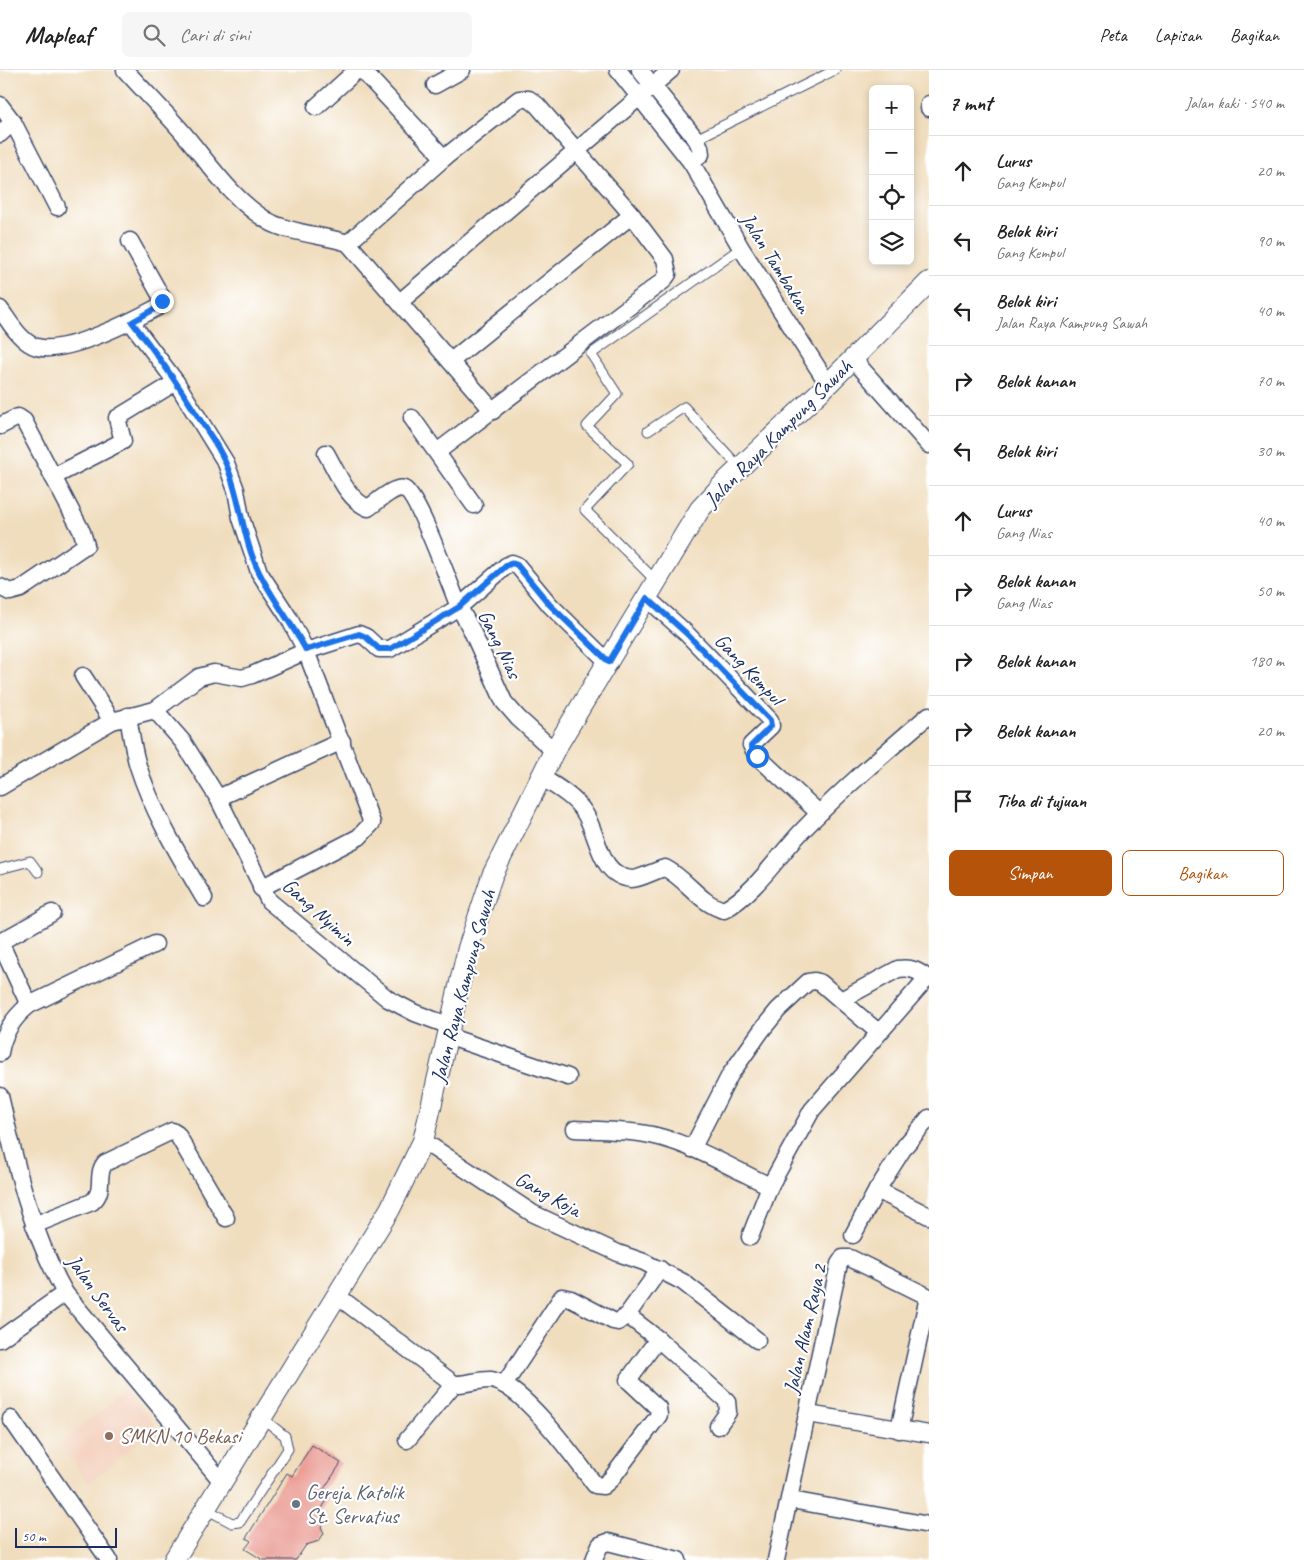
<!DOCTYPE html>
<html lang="id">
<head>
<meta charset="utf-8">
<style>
  body { margin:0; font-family:Caveat,sans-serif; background:#f6f6f6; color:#222 }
  .controls { position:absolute; right:15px; top:15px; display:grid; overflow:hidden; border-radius:8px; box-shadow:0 2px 8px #0003 }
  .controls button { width:45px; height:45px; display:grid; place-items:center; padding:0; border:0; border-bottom:1px solid #e0e0e0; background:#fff; color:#222; font:25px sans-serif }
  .scale { position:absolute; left:15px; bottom:12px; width:102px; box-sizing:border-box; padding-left:5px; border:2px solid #1b2f5e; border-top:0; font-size:14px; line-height:18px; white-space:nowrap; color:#1b2f5e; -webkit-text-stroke:4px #fff; paint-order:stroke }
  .stop { position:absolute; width:15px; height:15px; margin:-11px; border:4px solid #1a73e8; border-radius:50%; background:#fff }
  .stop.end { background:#1a73e8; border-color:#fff; box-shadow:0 1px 5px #0008 }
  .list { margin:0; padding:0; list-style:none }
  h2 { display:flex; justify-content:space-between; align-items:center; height:65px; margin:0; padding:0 20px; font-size:21px }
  h2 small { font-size:16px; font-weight:400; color:#767676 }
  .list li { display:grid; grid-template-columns:32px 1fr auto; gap:15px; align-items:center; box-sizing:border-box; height:70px; padding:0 20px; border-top:1px solid #e0e0e0 }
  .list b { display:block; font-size:19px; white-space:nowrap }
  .list p { margin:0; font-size:16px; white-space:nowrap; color:#767676 }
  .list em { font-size:16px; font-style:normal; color:#767676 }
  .actions { display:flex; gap:10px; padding:15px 20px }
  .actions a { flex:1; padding:11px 0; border:1px solid #b45309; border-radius:8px; text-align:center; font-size:18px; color:#b45309 }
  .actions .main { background:#b45309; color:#fff }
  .icon { flex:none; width:28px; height:28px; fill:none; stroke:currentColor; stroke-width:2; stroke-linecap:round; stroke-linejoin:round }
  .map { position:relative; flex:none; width:929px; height:1490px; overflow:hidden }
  header { display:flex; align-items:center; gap:30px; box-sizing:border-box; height:70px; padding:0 25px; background:#fff; border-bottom:1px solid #e0e0e0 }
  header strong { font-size:24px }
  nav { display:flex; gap:28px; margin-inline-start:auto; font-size:18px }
  .search { width:350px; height:45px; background:#f6f6f6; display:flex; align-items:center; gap:12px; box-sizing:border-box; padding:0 18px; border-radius:8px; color:#767676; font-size:19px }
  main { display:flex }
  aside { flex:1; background:#fff }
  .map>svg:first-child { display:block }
  .built { fill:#f4d3c0 }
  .building { fill:#eb9e96 }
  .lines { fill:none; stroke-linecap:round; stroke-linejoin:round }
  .service-casing { stroke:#3b496c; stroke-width:11 }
  .minor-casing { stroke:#3b496c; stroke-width:19 }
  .tertiary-casing { stroke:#3b496c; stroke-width:22 }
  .service { stroke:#fff; stroke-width:9 }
  .minor { stroke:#fff; stroke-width:16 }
  .tertiary { stroke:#fff; stroke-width:20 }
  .route { stroke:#1a73e8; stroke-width:6 }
  .education-dot { fill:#8d6e63; stroke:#fff; stroke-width:2 }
  .worship-dot { fill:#6b7280; stroke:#fff; stroke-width:2 }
  .labels { text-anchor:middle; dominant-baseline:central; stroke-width:4.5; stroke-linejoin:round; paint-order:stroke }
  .street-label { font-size:21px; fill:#1b2f5e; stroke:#fff }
  .education-label { font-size:21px; fill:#785e54; stroke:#fff; text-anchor:start }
  .worship-label { font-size:21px; fill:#5b616d; stroke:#fff; text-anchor:start }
</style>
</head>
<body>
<header>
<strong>Mapleaf</strong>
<div class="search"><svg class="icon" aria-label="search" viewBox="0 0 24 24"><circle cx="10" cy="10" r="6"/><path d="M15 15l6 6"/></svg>Cari di sini</div>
<nav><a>Peta</a><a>Lapisan</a><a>Bagikan</a></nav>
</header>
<main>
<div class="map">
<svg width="929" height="1490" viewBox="0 0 929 1490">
  <rect width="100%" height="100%" fill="#fff"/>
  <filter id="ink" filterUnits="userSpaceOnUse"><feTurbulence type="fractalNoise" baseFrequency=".02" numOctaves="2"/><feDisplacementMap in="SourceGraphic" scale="10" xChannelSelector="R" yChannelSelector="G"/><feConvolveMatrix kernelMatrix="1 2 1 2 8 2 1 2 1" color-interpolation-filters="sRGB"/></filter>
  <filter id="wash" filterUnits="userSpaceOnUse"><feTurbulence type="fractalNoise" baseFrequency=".0096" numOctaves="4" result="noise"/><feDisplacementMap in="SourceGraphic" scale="20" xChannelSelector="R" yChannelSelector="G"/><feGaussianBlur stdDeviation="1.12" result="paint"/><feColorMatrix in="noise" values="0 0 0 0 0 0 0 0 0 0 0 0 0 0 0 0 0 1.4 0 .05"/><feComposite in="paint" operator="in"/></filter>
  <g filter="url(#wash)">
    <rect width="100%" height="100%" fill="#f0ddbd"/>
    <polygon class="built" points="126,1319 157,1357 89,1413 60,1375"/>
    <g id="blocks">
      <polygon class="building" points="312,1375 341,1393 322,1422 329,1426 320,1442 325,1447 321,1457 324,1463 319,1471 306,1475 296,1490 263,1490 245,1479 251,1471 246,1468 287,1403 292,1406"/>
    </g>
  </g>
  <g filter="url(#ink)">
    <use href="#blocks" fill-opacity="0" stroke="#3b496c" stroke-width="1"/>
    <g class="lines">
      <g class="service-casing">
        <g id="service">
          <polyline points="696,69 835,0"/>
          <polyline points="648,361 684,337 740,398"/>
          <polyline points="656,511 585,440 628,394 587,356 617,324 591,284 741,178"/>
          <polyline points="0,799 30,791 38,802"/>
          <polyline points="206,1439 232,1453 240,1452 288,1379 285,1366 262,1348"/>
        </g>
      </g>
      <g class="minor-casing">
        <g id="minor">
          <path d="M125,0C144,21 165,42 184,64C210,95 233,130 268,151C285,162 326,166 348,173L493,341"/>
          <polyline points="362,0 444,88"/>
          <polyline points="618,0 691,92 741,178 828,314"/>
          <polyline points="640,0 696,69 700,77 701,84 691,92"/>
          <polyline points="435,15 462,0"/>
          <polyline points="929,34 929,38"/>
          <polyline points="0,35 13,52 57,137"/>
          <polyline points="316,37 357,0"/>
          <polyline points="0,64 13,52"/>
          <polyline points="348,173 444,88 519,29 529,29 537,35 632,145 665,189 668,204 663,211 437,382"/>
          <polyline points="401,231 671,0"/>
          <path d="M0,239C9,251 21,273 37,277C66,285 134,250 160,236L162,228L130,171"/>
          <polyline points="131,252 176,312 226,393 236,420 241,448 259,502 289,548 306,581 372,753 359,767 261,818"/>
          <polyline points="853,289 929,375"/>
          <polyline points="451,291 632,145"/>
          <polyline points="412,348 474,435"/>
          <polyline points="0,356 18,347 24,351 82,462 86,475 21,519 10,522 0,517"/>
          <path d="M326,383C337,402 347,429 368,438C376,433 395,415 404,419C418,425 451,518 459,537L506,496L512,493L517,495L550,535L609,593"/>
          <polyline points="53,407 123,371 117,348 176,312"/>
          <polyline points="647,528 686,563 770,650 771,656 751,675 757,686 819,743"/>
          <polyline points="83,606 112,651"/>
          <polyline points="155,640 183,672 218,728 269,831 388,929 415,943 450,956"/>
          <path d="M128,646C131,663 133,680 138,696C153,743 179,785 204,828"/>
          <path d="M540,706C555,716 574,726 584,742C599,764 598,806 632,809C641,809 655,800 665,798C687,809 700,834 724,840C756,822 777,787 802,761C842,719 885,683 929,645"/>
          <polyline points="0,717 112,651 155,640 199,607 214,603 242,608 252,605 306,581 359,564 366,567 379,579 390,579 459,537 471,559 504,632 518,648 554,681"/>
          <polyline points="218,728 342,671"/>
          <path d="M0,872L29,935C13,948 3,963 0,983"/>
          <polyline points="0,872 52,843"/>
          <path d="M841,930L898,899C912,897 918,901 929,909"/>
          <polyline points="29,935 155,874"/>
          <polyline points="447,966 568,1007"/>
          <path d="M0,1026C16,1095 30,1161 65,1223L223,1413"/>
          <polyline points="929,1048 905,1076 877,1120 929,1146"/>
          <path d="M575,1059C596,1060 618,1060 640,1063C685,1069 729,1097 770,1116"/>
          <polyline points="423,1071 532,1143 618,1183 644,1192 683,1212 757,1270"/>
          <polyline points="692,1079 730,1005 761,961 778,940 808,912 815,911 821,913 878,962"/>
          <path d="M34,1155L92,1132C106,1121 95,1105 105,1093L172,1061L177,1064L226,1148"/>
          <polyline points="853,1165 877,1120"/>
          <polyline points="750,1167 770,1116 812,1040 927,908"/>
          <polyline points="660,1199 627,1245 658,1269 727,1331 728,1342 718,1356"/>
          <path d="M336,1225L454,1314C466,1315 480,1309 491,1310C522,1314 576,1390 595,1415L603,1416L611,1409L659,1345L658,1338L628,1310L658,1269"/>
          <polyline points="0,1269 65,1223"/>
          <polyline points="504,1315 562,1227 571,1229 613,1251 618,1252 627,1245"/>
          <polyline points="808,1344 929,1364"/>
          <polyline points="11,1349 109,1490"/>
          <polyline points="899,1360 928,1227"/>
          <polyline points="407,1370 454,1314"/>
          <polyline points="791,1430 929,1455"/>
          <polyline points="594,1490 600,1475 608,1472 678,1490"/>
          <polyline points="776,1490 839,1194 843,1188 850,1188 929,1227"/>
        </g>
      </g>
      <g class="tertiary-casing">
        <polyline id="tertiary" points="174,1490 390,1139 423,1071 468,878 492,806 554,681 700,439 726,411 828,314 929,212"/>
      </g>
      <use href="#service" class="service"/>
      <use href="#minor" class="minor"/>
      <use href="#tertiary" class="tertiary"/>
    </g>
  </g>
  <g class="lines" filter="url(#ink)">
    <path class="route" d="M162,231L160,236L132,252C155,281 177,313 197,345C207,361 219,376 226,394C241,428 242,468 259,502C272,528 292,554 306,580L359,564L366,567L379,579H390L459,537L506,496L512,493L517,495L550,535L609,592L647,528L686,563L770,650L771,656L751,676L757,686"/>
  </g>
  <circle class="education-dot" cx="109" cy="1366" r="5"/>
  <circle class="worship-dot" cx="296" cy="1434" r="5"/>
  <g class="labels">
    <g class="street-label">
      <text transform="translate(776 193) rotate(58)">Jalan Tambakan</text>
      <text transform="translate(778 363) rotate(-45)">Jalan Raya Kampung Sawah</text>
      <text transform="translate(500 574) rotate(64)">Gang Nias</text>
      <text transform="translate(749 599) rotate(47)">Gang Kempul</text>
      <text transform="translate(319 842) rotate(42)">Gang Nyimin</text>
      <text transform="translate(463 916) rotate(-75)">Jalan Raya Kampung Sawah</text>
      <text transform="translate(548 1124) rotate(29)">Gang Koja</text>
      <text transform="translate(98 1223) rotate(54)">Jalan Servas</text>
      <text transform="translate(805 1259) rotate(-77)">Jalan Alam Raya 2</text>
    </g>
    <g class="education-label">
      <text x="119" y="1366">SMKN 10 Bekasi</text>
    </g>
    <g class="worship-label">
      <text x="306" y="1422">Gereja Katolik<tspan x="306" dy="24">St. Servatius</tspan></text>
    </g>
  </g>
</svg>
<div class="controls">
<button>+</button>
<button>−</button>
<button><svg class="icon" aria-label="locate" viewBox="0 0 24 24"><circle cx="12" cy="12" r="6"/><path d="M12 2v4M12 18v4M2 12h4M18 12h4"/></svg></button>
<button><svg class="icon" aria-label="layers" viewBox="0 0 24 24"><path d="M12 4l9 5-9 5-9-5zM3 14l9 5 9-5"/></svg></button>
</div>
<div class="scale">50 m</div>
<div class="stop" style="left:757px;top:686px"></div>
<div class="stop end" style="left:162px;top:231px"></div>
</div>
<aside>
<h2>7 mnt<small>Jalan kaki · 540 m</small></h2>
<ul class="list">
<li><svg class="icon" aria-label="ahead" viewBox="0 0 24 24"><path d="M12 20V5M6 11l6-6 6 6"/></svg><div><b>Lurus</b><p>Gang Kempul</p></div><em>20 m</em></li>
<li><svg class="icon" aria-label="left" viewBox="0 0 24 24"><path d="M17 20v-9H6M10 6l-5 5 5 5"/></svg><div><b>Belok kiri</b><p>Gang Kempul</p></div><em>90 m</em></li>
<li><svg class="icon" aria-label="left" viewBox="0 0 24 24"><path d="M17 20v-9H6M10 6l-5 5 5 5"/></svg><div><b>Belok kiri</b><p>Jalan Raya Kampung Sawah</p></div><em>40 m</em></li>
<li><svg class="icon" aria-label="right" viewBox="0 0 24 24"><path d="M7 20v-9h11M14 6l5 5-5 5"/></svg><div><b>Belok kanan</b></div><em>70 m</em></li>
<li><svg class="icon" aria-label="left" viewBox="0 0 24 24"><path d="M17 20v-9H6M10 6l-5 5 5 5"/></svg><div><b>Belok kiri</b></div><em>30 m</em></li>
<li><svg class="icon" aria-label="ahead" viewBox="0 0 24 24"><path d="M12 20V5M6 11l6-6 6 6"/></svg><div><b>Lurus</b><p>Gang Nias</p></div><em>40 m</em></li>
<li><svg class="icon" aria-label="right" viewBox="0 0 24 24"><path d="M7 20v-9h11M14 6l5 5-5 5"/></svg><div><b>Belok kanan</b><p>Gang Nias</p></div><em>50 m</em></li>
<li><svg class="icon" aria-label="right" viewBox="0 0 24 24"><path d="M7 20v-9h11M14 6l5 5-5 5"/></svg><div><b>Belok kanan</b></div><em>180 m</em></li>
<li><svg class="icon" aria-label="right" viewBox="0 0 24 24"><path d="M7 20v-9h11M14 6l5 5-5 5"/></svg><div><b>Belok kanan</b></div><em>20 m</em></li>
<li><svg class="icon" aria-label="arrive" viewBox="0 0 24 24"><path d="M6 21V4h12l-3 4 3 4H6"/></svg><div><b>Tiba di tujuan</b></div></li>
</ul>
<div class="actions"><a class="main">Simpan</a><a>Bagikan</a></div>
</aside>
</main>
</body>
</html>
